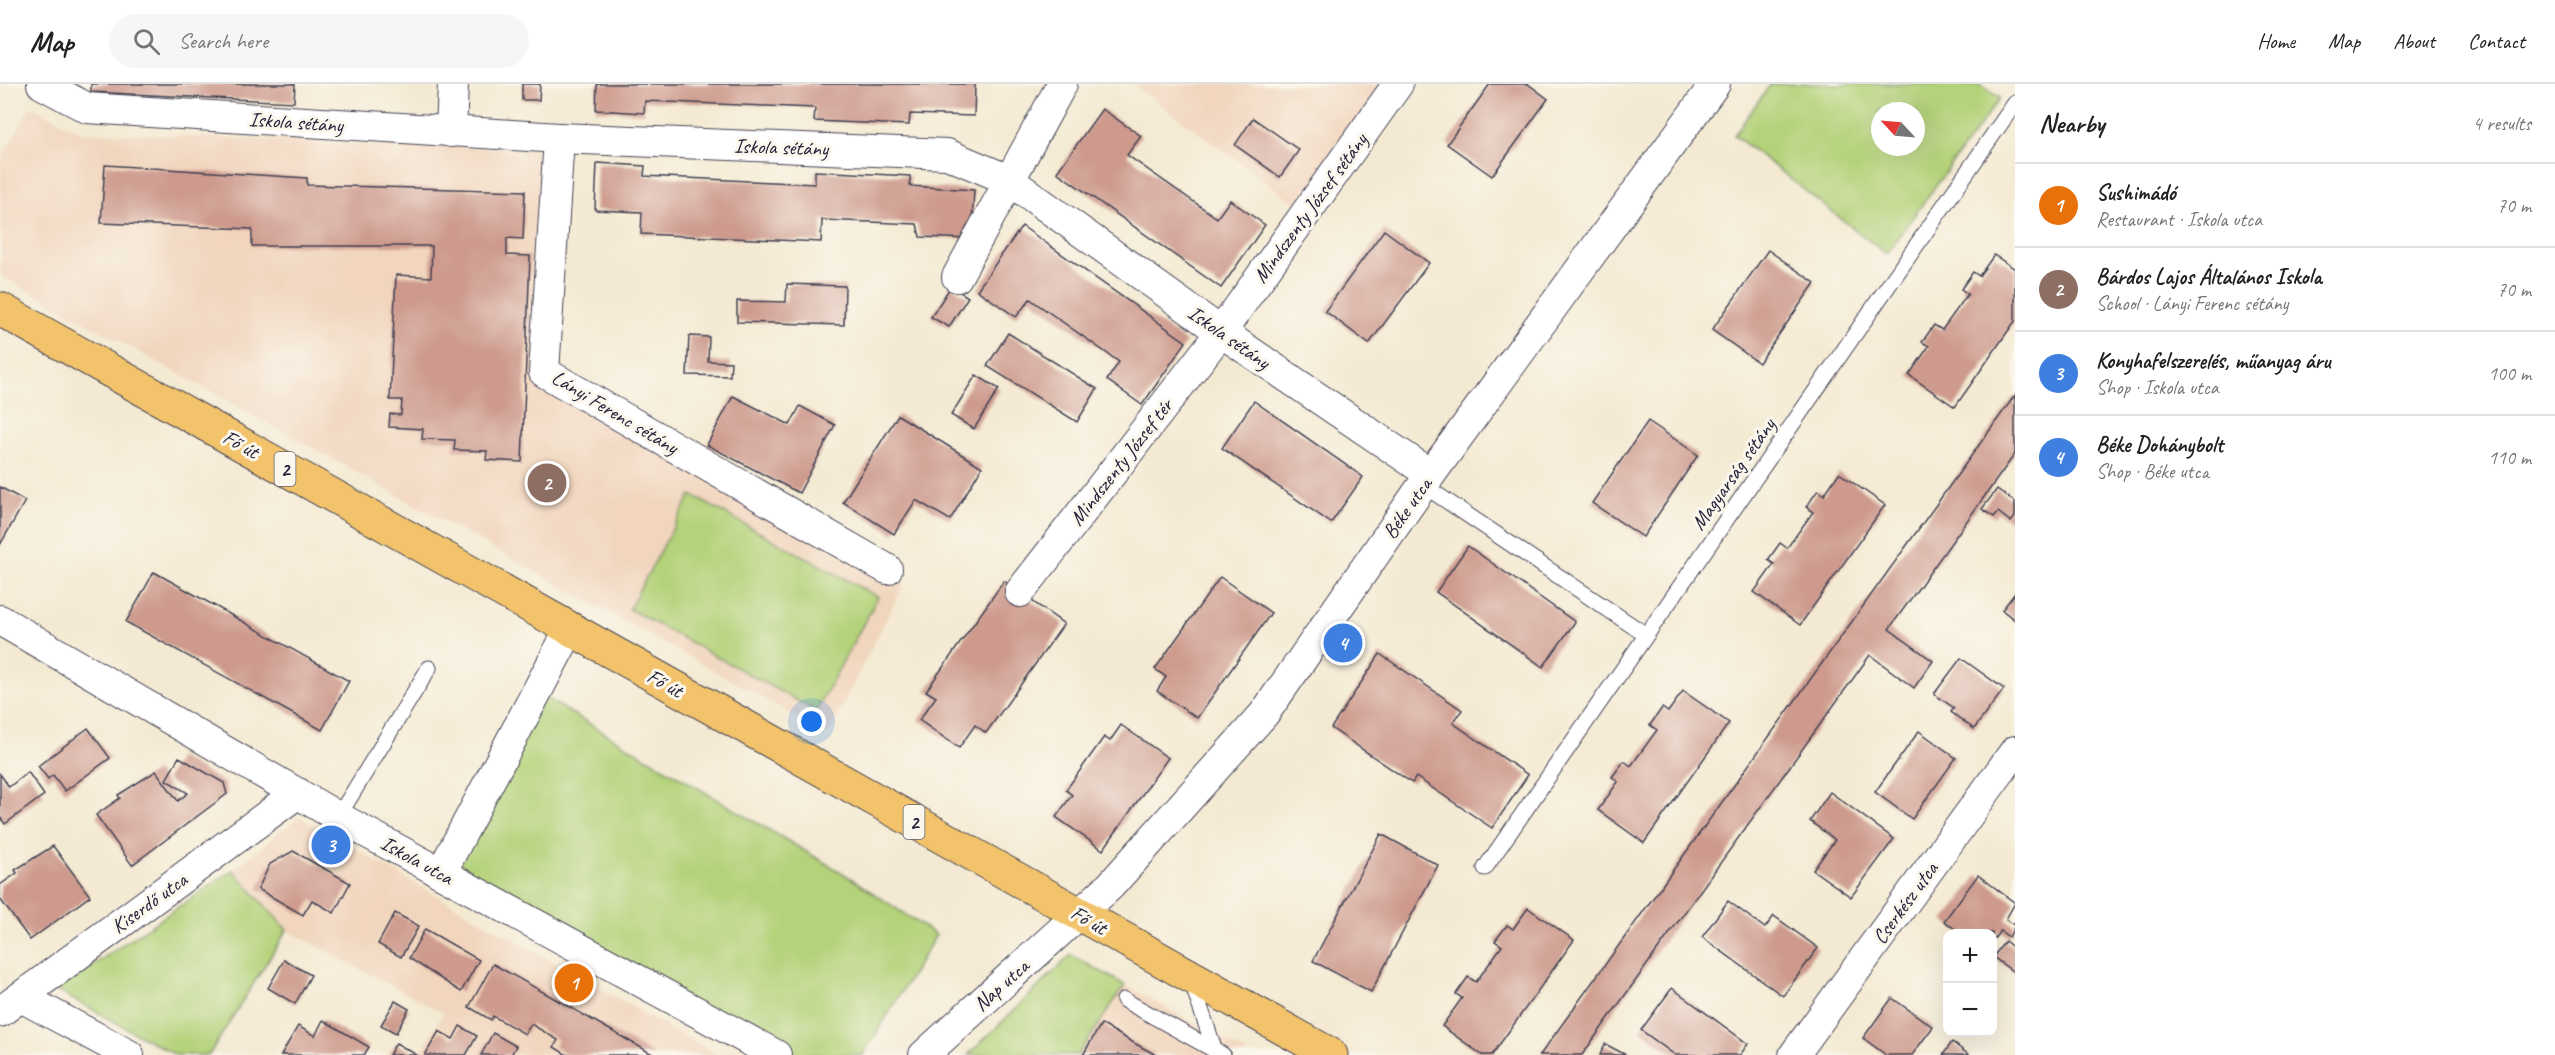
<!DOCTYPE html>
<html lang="en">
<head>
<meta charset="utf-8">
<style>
  body { margin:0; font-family:Caveat,sans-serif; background:#f6f6f6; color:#222 }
  .controls { position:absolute; right:18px; bottom:18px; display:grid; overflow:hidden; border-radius:12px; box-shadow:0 6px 24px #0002 }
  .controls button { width:54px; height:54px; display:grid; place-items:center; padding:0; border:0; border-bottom:2px solid #e0e0e0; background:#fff; color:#222; font:30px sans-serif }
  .compass { position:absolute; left:1871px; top:18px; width:54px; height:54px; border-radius:50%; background:#fff; box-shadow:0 6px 24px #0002; rotate:296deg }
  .you { position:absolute; left:812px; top:638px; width:21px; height:21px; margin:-15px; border:4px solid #fff; border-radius:50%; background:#1a73e8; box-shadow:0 0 0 9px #1a73e833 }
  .badge { display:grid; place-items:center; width:39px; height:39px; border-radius:50%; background:#c8321e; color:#fff; font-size:20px; font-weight:700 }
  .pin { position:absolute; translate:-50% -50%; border:3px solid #fff; box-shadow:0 2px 6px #0006 }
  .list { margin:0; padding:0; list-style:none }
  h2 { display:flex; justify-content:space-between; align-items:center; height:78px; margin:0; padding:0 24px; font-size:26px }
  h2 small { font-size:20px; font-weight:400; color:#767676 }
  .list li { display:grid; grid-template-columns:39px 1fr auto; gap:18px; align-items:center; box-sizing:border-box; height:84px; padding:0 24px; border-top:2px solid #e0e0e0 }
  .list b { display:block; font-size:22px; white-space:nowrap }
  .list p { margin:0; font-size:20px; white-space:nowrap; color:#767676 }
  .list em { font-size:20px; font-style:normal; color:#767676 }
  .icon { flex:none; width:33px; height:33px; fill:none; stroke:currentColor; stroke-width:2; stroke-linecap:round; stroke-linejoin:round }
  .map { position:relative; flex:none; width:2015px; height:971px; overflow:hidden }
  header { display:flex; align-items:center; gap:36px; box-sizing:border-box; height:84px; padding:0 30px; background:#fff; border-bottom:2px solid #e0e0e0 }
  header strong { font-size:28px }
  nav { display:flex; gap:33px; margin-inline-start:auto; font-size:21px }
  .search { width:420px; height:54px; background:#f6f6f6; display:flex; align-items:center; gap:15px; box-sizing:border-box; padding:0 21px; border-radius:33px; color:#767676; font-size:22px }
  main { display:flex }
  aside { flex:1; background:#fff }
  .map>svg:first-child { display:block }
  .built { fill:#f1d5bd }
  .green { fill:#b3d279; stroke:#6a7a5a; stroke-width:1.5; fill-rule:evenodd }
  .building { fill:#cd9a8d }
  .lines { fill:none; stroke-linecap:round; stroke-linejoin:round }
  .service-casing { stroke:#424052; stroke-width:17 }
  .minor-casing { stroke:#424052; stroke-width:32 }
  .primary-casing { stroke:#424052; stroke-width:35 }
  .service { stroke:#fff; stroke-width:15 }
  .minor { stroke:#fff; stroke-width:30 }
  .primary { stroke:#f2c36a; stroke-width:33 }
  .labels { text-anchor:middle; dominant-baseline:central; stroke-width:6; stroke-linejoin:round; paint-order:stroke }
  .shield { fill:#fbf7ec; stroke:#636270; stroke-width:1.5 }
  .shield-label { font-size:20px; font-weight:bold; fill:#22223b }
  .street-label { font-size:21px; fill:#22223b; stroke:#fbf7ec }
</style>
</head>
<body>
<header>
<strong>Map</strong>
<div class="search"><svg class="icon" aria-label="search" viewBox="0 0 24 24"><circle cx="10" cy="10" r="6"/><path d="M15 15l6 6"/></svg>Search here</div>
<nav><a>Home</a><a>Map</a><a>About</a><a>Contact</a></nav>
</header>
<main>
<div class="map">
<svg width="2015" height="971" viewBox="0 0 2015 971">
  <rect width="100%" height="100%" fill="#fbf7ec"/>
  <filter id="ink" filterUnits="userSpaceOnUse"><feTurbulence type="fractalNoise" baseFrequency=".0167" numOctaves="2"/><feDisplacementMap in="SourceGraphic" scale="12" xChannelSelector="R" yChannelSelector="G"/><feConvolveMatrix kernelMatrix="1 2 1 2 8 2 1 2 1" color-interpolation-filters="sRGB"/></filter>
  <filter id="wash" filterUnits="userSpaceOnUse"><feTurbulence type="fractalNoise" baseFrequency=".008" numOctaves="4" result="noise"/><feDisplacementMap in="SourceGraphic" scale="24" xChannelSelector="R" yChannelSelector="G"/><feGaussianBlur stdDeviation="1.35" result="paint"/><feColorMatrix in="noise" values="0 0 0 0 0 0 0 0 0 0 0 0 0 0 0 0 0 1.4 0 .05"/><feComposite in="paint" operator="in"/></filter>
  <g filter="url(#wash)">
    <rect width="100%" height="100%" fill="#f4ead3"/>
    <g class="built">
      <polygon points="1132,0 1384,0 1297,120"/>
      <polygon points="31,22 80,48 542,66 534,299 904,500 828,650 0,191 0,77"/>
      <polygon points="299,733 717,971 419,971 443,929 287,846 233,786"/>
      <polygon points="1071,871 1251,971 968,971"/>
    </g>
    <g class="green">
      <path d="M1771,0H1979L2000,14L1886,170L1734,51ZM1880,27H1916V63H1880Z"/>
      <polygon points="691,411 878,513 816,627 629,525"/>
      <polygon points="544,613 849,793 936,851 863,971 777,971 453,787"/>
      <polygon points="233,786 287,846 209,971 176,971 56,906"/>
      <polygon points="1071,871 1125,901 1078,971 968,971"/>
    </g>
    <g id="blocks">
      <g class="building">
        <polygon points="91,0 295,0 294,18 91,8"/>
        <polygon points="522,0 540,0 539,16 522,16"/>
        <polygon points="597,0 975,0 974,32 910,30 909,41 814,37 815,24 645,17 644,29 596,26"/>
        <polygon points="1490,0 1528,0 1548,15 1492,92 1447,60"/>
        <polygon points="1102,25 1141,52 1127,71 1217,134 1230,116 1265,141 1221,204 1057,88"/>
        <polygon points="1253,34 1299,66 1280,93 1235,61"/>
        <polygon points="597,79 645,82 644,92 815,100 815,87 910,92 910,102 974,106 971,155 920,153 917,140 822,136 821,158 641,150 642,128 595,126"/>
        <polygon points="105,81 307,94 307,101 525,107 523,155 507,154 507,171 530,172 522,378 486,376 487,367 454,366 455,356 422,355 423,345 389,343 390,330 401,331 402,316 390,316 396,191 431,193 432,162 252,162 252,145 101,139"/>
        <polygon points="1022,142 1186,258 1142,321 1107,296 1119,278 1030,215 1016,233 977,206"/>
        <polygon points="1384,146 1429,179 1369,260 1325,227"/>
        <polygon points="1768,166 1815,199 1759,279 1712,246"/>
        <polygon points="1994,171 2015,185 2015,237 1955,323 1909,291 1929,262 1922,258 1934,241 1942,246 1968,210 1961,205 1973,188 1979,192"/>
        <polygon points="787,200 845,202 844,241 737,238 737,217 786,218"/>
        <polygon points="951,202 968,213 949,243 931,233"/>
        <polygon points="1008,249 1097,305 1077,338 987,282"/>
        <polygon points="689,252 709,253 708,277 731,278 730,292 687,291"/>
        <polygon points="976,291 999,305 974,345 951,331"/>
        <polygon points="2015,311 2015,370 1889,545 1933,577 1914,604 1870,571 1582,971 1540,971"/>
        <polygon points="733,312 790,341 800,322 835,341 799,409 707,361"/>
        <polygon points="1254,317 1363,393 1331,439 1222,364"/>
        <polygon points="898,331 982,383 950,436 916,416 894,450 843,418"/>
        <polygon points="1648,337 1698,371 1643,453 1592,419"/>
        <polygon points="1839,389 1885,421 1800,541 1754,508 1774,480 1768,476 1780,459 1787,464 1813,428 1806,423 1818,406 1824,411"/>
        <polygon points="0,403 25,417 0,461"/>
        <polygon points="1997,405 2015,418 2015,433 2011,438 1998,428 1994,433 1982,425"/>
        <polygon points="1468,462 1575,538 1543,583 1436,508"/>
        <polygon points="154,488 349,597 322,646 126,538"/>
        <polygon points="1220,493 1271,529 1197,634 1157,607 1166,593 1155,585"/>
        <polygon points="1004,497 1064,540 986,649 975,641 959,664 919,636 936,613 926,607"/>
        <polygon points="2015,509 2015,536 2002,526"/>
        <polygon points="1380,570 1462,626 1453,639 1528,691 1492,744 1416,693 1412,699 1331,644"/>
        <polygon points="1961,574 2004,605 1974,645 1951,628 1954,624 1934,610"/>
        <polygon points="1683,607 1729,639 1644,759 1598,726 1618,698 1612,693 1624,677 1631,682 1657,646 1650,641 1662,624 1668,628"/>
        <polygon points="1121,641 1168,674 1103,766 1056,733 1072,711 1066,706 1104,653 1110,657"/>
        <polygon points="88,644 110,674 65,707 53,691 48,695 38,682"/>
        <polygon points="1919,647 1956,674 1912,735 1875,708"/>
        <polygon points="179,673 224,699 227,710 132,781 96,731 120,714 118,711 156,687 178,717 188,709 166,696"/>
        <polygon points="28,688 44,711 5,740 0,733 0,690 9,703"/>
        <polygon points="1830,708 1894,755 1851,813 1813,786 1835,756 1810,737"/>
        <polygon points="1381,750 1438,781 1371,908 1313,877"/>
        <polygon points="53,762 90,812 30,856 0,815 0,801 17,789 15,786"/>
        <polygon points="293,767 350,799 334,829 312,816 303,831 258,805 270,780"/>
        <polygon points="1978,791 2015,819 2006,835 2015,842 2009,853 2000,847 1992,858 1992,849 1961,849 1944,837"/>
        <polygon points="1728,817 1765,844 1774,832 1818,864 1783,912 1702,853"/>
        <polygon points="1528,824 1574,856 1492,971 1482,971 1442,942 1462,914 1456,910 1468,893 1476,898 1502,862 1495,857 1507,841 1513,845"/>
        <polygon points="395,829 419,842 401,873 378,860"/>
        <polygon points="425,845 479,876 461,908 409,874"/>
        <polygon points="2005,857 2015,865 2015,889 1993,873"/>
        <polygon points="284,876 311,891 295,920 268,904"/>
        <polygon points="493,880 575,926 654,971 567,971 554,963 558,956 531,940 525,950 493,932 491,936 469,923"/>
        <polygon points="1672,904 1748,960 1740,971 1675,971 1641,946"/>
        <polygon points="1892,914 1933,943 1912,971 1886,971 1863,954"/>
        <polygon points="395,917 409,925 396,949 381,941"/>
        <polygon points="323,936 369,963 364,971 281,971 298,942 315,952"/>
        <polygon points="1101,940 1134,959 1156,971 1083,971"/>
        <polygon points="460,942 477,952 466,971 425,971 439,947 453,955"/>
        <polygon points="493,949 516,962 511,971 481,971"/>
        <polygon points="1952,958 1969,971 1943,971"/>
        <polygon points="396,959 417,971 389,971"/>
        <polygon points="1605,960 1626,971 1600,971"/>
      </g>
    </g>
  </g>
  <g filter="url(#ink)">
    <use href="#blocks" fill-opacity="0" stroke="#424052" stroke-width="1.5"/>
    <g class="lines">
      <g class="service-casing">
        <g id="service">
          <polyline points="1423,401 1646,551"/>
          <polyline points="338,733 429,584"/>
          <polyline points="1485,784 2015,19"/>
          <polyline points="1191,896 1215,967"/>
          <polyline points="1124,916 1223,971"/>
        </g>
      </g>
      <g class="minor-casing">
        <g id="minor">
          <polyline points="42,0 87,24 559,54 947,70 1009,96 1221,248 1430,390"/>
          <polyline points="451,48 453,0"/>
          <polyline points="559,54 544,288 887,485"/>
          <polyline points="957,193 1062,0"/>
          <polyline points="1020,508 1221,248 1398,0"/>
          <polyline points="0,536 338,733 776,971"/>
          <polyline points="441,789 570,545"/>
          <polyline points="21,913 129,971"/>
          <polyline points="0,928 298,709"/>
          <polyline points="924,971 1110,802 1264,630 1423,401 1715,0"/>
          <polyline points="1794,971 2015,667"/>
        </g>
      </g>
      <g class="primary-casing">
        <polyline id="primary" points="0,225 1331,971"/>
      </g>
      <use href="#service" class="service"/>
      <use href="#minor" class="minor"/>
      <use href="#primary" class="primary"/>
    </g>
  </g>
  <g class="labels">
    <g class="shield">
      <rect x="274.5" y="368" width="21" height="34" rx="4.5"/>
      <rect x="903.5" y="721" width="21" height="34" rx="4.5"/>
    </g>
    <g class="shield-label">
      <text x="285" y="385">2</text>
      <text x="914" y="738">2</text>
    </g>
    <g class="street-label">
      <text transform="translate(296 38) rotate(4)">Iskola sétány</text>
      <text transform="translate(781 63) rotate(2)">Iskola sétány</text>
      <text transform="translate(1310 124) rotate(-54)">Mindszenty József sétány</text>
      <text transform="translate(1229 253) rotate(35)">Iskola sétány</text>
      <text transform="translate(615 328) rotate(31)">Lányi Ferenc sétány</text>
      <text transform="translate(241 360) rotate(29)">Fő út</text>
      <text transform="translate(1121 378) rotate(-52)">Mindszenty József tér</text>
      <text transform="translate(1733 390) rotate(-55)">Magyarság sétány</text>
      <text transform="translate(1407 424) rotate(-55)">Béke utca</text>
      <text transform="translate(665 599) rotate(29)">Fő út</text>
      <text transform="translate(417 776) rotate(29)">Iskola utca</text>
      <text transform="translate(149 819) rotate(-36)">Kiserdő utca</text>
      <text transform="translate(1905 819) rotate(-54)">Cserkész utca</text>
      <text transform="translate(1089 836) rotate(30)">Fő út</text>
      <text transform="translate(1001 901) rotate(-42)">Nap utca</text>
    </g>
  </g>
</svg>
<div class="controls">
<button>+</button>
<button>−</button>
</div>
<svg class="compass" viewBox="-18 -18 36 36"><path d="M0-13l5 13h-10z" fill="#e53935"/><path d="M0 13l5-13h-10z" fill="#767676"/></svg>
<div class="you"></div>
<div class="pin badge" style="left:574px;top:899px;background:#e8710a">1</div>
<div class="pin badge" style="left:547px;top:399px;background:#8d6e63">2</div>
<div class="pin badge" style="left:331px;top:761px;background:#3f7fe0">3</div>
<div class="pin badge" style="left:1343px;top:559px;background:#3f7fe0">4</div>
</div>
<aside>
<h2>Nearby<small>4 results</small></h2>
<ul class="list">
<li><span class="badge" style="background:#e8710a">1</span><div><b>Sushimádó</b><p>Restaurant · Iskola utca</p></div><em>70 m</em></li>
<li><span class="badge" style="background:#8d6e63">2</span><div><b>Bárdos Lajos Általános Iskola</b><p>School · Lányi Ferenc sétány</p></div><em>70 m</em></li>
<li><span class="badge" style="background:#3f7fe0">3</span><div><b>Konyhafelszerelés, műanyag áru</b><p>Shop · Iskola utca</p></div><em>100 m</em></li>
<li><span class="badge" style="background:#3f7fe0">4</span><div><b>Béke Dohánybolt</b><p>Shop · Béke utca</p></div><em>110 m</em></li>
</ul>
</aside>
</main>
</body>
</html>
